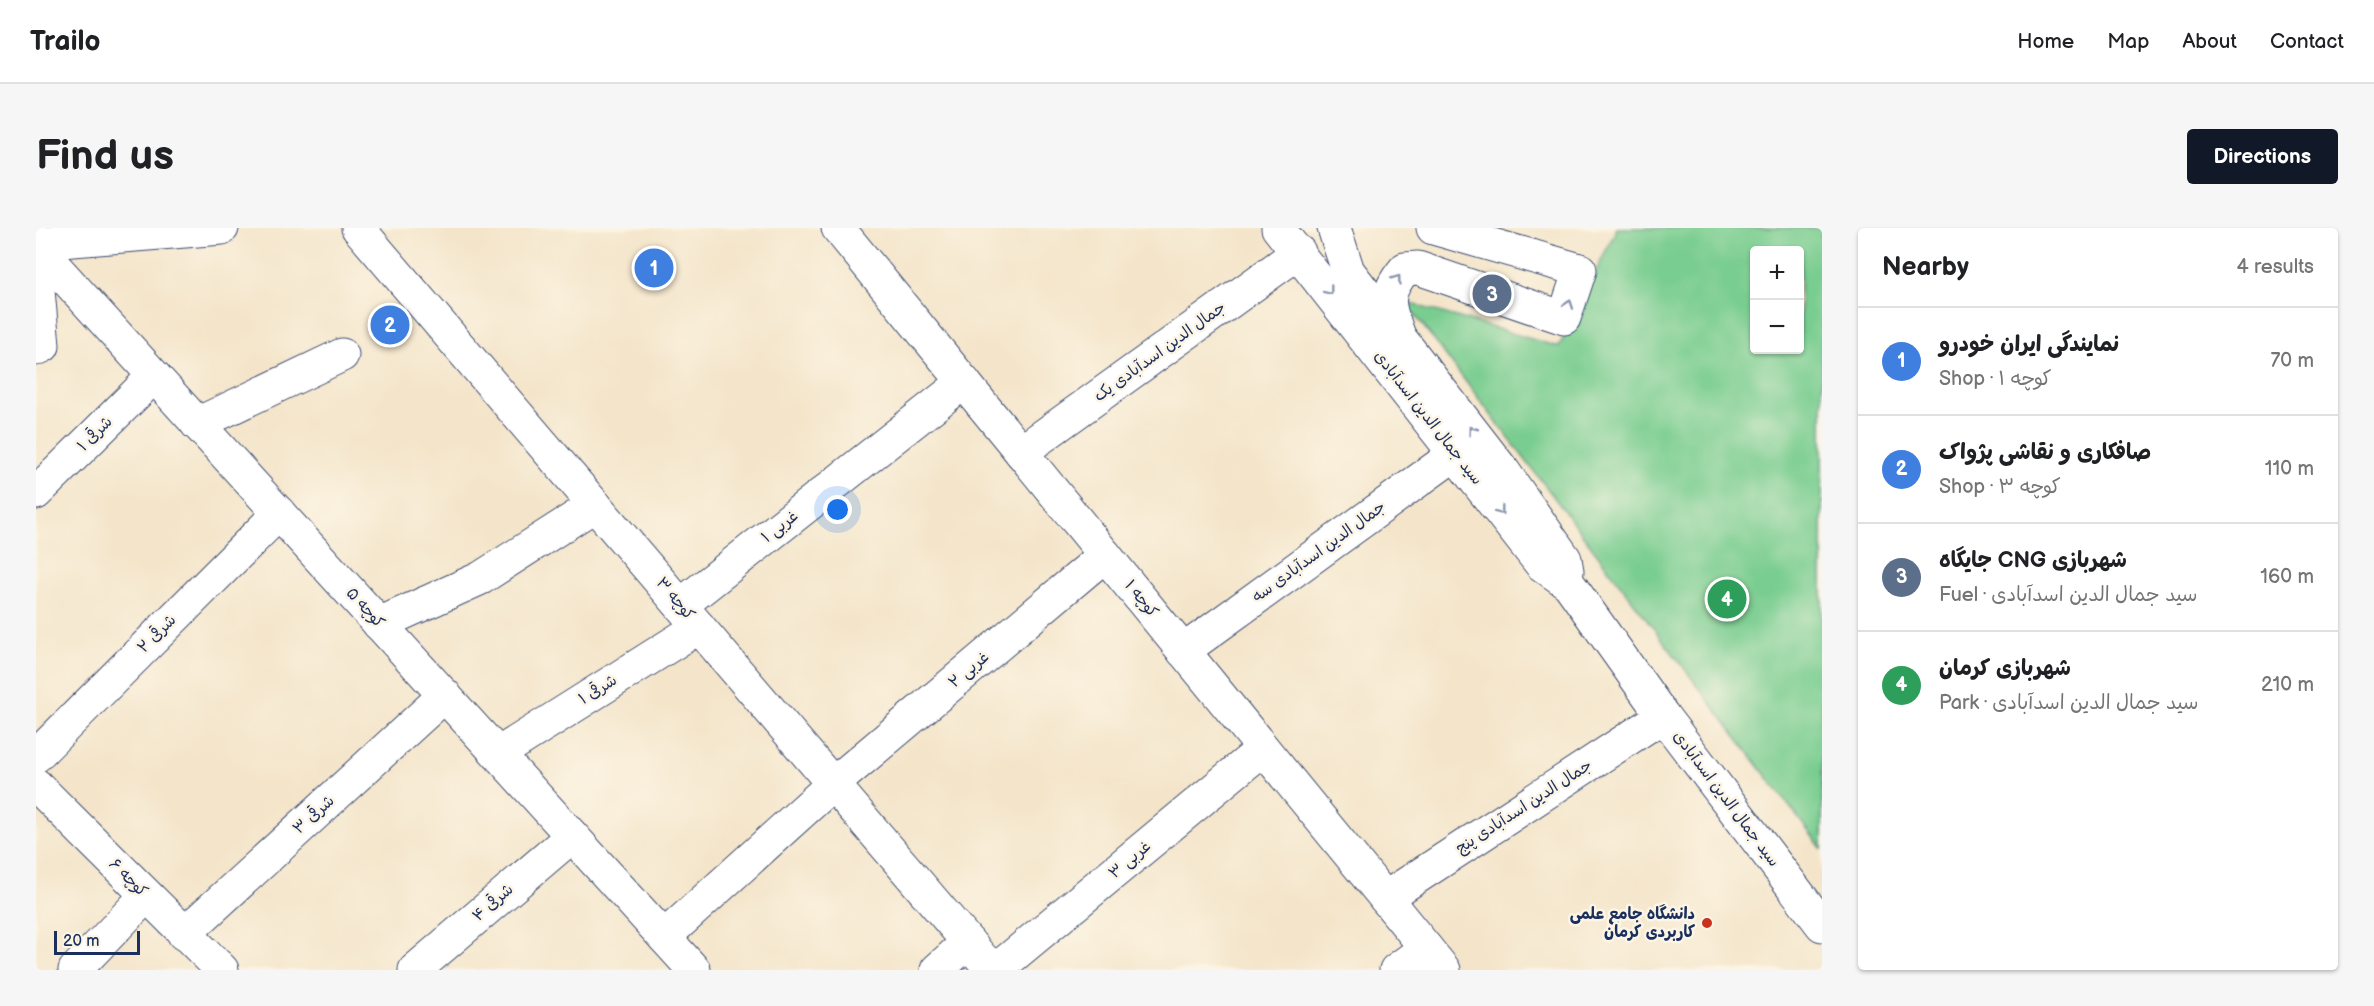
<!DOCTYPE html>
<html lang="en">
<head>
<meta charset="utf-8">
<style>
  body { margin:0; font-family:"Balsamiq Sans","Playpen Sans Arabic",sans-serif; background:#f6f6f6; color:#202124 }
  .controls { position:absolute; right:18px; top:18px; display:grid; overflow:hidden; border-radius:6px; box-shadow:0 2px 4px #0004 }
  .controls button { width:54px; height:54px; display:grid; place-items:center; padding:0; border:0; border-bottom:2px solid #e0e0e0; background:#fff; color:#202124; font:30px sans-serif }
  .scale { position:absolute; left:18px; bottom:15px; width:86px; box-sizing:border-box; padding-left:6px; border:3px solid #1b2f5e; border-top:0; font-size:16px; line-height:21px; white-space:nowrap; color:#1b2f5e; -webkit-text-stroke:4px #fcf5e5; paint-order:stroke }
  .you { position:absolute; left:802px; top:282px; width:21px; height:21px; margin:-15px; border:4px solid #fff; border-radius:50%; background:#1a73e8; box-shadow:0 0 0 9px #1a73e833 }
  .badge { display:grid; place-items:center; width:39px; height:39px; border-radius:50%; background:#111827; color:#fff; font-size:20px; font-weight:700 }
  .pin { position:absolute; translate:-50% -50%; border:3px solid #fff; box-shadow:0 2px 6px #0006 }
  .list { margin:0; padding:0; list-style:none }
  h2 { display:flex; justify-content:space-between; align-items:center; height:78px; margin:0; padding:0 24px; font-size:26px }
  h2 small { font-size:20px; font-weight:400; color:#757577 }
  .list li { display:grid; grid-template-columns:39px 1fr auto; gap:18px; align-items:center; box-sizing:border-box; height:108px; padding:0 24px; border-top:2px solid #e0e0e0 }
  .list b { display:block; font-size:22px; white-space:nowrap }
  .list p { margin:0; font-size:20px; white-space:nowrap; color:#757577 }
  .list em { font-size:20px; font-style:normal; color:#757577 }
  .map { position:relative; flex:none; width:1786px; height:742px; overflow:hidden; border-radius:6px }
  header { display:flex; align-items:center; gap:36px; box-sizing:border-box; height:84px; padding:0 30px; background:#fff; border-bottom:2px solid #e0e0e0 }
  header strong { font-size:28px }
  nav { display:flex; gap:33px; margin-inline-start:auto; font-size:21px }
  .intro { display:flex; align-items:center; justify-content:space-between; box-sizing:border-box; height:144px; padding:0 36px }
  h1 { margin:0; font-size:42px }
  .button { padding:15px 27px; border-radius:6px; background:#111827; color:#fff; font-size:21px; font-weight:700 }
  main { display:flex; gap:36px; padding:0 36px }
  aside { flex:1; background:#fff; border-radius:6px; box-shadow:0 2px 4px #0004 }
  .map>svg:first-child { display:block }
  .green { fill:#79cd90; stroke:#4a7e77; stroke-width:1.5; fill-rule:evenodd }
  .lines { fill:none; stroke-linecap:round; stroke-linejoin:round }
  .minor-casing { stroke:#3c4a6e; stroke-width:35 }
  .minor { stroke:#fff; stroke-width:33 }
  .oneway { stroke:#8d97ae }
  .poi-dot { fill:#c8321e; stroke:#fcf5e5; stroke-width:2 }
  .labels { text-anchor:middle; dominant-baseline:central; stroke-width:5; stroke-linejoin:round; paint-order:stroke }
  .street-label { font-size:16px; fill:#1b2f5e; stroke:#fcf5e5 }
  .poi-label { font-size:16px; font-weight:bold; fill:#1b2f5e; stroke:#fcf5e5; text-anchor:end }
</style>
</head>
<body>
<header>
<strong>Trailo</strong>
<nav><a>Home</a><a>Map</a><a>About</a><a>Contact</a></nav>
</header>
<div class="intro"><h1>Find us</h1><a class="button">Directions</a></div>
<main>
<div class="map">
<svg width="1786" height="742" viewBox="0 0 1786 742">
  <rect width="100%" height="100%" fill="#fcf5e5"/>
  <filter id="ink" filterUnits="userSpaceOnUse"><feTurbulence type="fractalNoise" baseFrequency=".0167" numOctaves="2"/><feDisplacementMap in="SourceGraphic" scale="12" xChannelSelector="R" yChannelSelector="G"/><feConvolveMatrix kernelMatrix="1 2 1 2 8 2 1 2 1" color-interpolation-filters="sRGB"/></filter>
  <filter id="wash" filterUnits="userSpaceOnUse"><feTurbulence type="fractalNoise" baseFrequency=".008" numOctaves="4" result="noise"/><feDisplacementMap in="SourceGraphic" scale="24" xChannelSelector="R" yChannelSelector="G"/><feGaussianBlur stdDeviation="1.35" result="paint"/><feColorMatrix in="noise" values="0 0 0 0 0 0 0 0 0 0 0 0 0 0 0 0 0 1.4 0 .05"/><feComposite in="paint" operator="in"/></filter>
  <g filter="url(#wash)">
    <rect width="100%" height="100%" fill="#f4e5ca"/>
    <path class="green" d="M1581,0H1786V621L1369,74L1523,119ZM1718,22H1764V122H1718Z"/>
  </g>
  <g filter="url(#ink)">
    <g class="lines">
      <g class="minor-casing">
        <g id="minor">
          <polyline points="322,0 956,742"/>
          <polyline points="802,0 1408,742"/>
          <polyline points="1242,0 1505,336 1533,356 1627,488 1786,697"/>
          <polyline points="1298,0 1312,43 1468,244 1529,331 1531,343"/>
          <polyline points="0,15 186,0"/>
          <polyline points="0,18 658,742"/>
          <polyline points="0,40 7,118 0,121"/>
          <path d="M1362,105C1351,76 1348,66 1369,41L1382,40L1528,90L1544,42L1397,0"/>
          <polyline points="161,196 306,127"/>
          <polyline points="985,224 1263,24"/>
          <polyline points="0,265 118,148"/>
          <polyline points="645,377 928,154"/>
          <polyline points="343,396 445,350 559,277"/>
          <polyline points="1147,423 1419,226"/>
          <polyline points="462,526 663,399"/>
          <polyline points="0,528 243,285"/>
          <polyline points="0,557 186,742"/>
          <polyline points="1349,670 1627,488"/>
          <polyline points="148,706 409,467"/>
          <polyline points="628,709 797,556 1069,327"/>
          <polyline points="39,742 110,668"/>
          <polyline points="379,742 536,608"/>
          <polyline points="901,742 932,714"/>
          <polyline points="960,742 1227,521"/>
          <polyline points="1360,742 1390,720"/>
        </g>
      </g>
      <use href="#minor" class="minor"/>
    </g>
    <defs><path id="oneway-chevron" d="M-2-3.5L2.5 0L-2 3.5" fill="none" stroke-width="1.6" stroke-linecap="round" stroke-linejoin="round" transform="scale(1.5)"/></defs>
    <g class="oneway">
      <use href="#oneway-chevron" transform="translate(1361 51) rotate(-54)"/>
      <use href="#oneway-chevron" transform="translate(1293 63) rotate(52)"/>
      <use href="#oneway-chevron" transform="translate(1533 76) rotate(-71)"/>
      <use href="#oneway-chevron" transform="translate(1436 202) rotate(-127)"/>
      <use href="#oneway-chevron" transform="translate(1464 283) rotate(52)"/>
    </g>
  </g>
  <circle class="poi-dot" cx="1671" cy="695" r="6"/>
  <g class="labels">
    <g class="street-label">
      <text transform="translate(1124 124) rotate(-36)">جمال الدین اسدآبادی یک</text>
      <text transform="translate(1392 190) rotate(52)">سید جمال الدین اسدآبادی</text>
      <text transform="translate(59 206) rotate(-45)">شرقی ۱</text>
      <text transform="translate(744 299) rotate(-38)">غربی ۱</text>
      <text transform="translate(1283 324) rotate(-36)">جمال الدین اسدآبادی سه</text>
      <text transform="translate(639 371) rotate(50)">کوچه ۳</text>
      <text transform="translate(1105 371) rotate(51)">کوچه ۱</text>
      <text transform="translate(329 380) rotate(48)">کوچه ۵</text>
      <text transform="translate(121 406) rotate(-45)">شرقی ۲</text>
      <text transform="translate(933 442) rotate(-40)">غربی ۲</text>
      <text transform="translate(562 462) rotate(-32)">شرقی ۱</text>
      <text transform="translate(1690 571) rotate(53)">سید جمال الدین اسدآبادی</text>
      <text transform="translate(1488 579) rotate(-33)">جمال الدین اسدآبادی پنج</text>
      <text transform="translate(278 587) rotate(-42)">شرقی ۳</text>
      <text transform="translate(1094 632) rotate(-40)">غربی ۳</text>
      <text transform="translate(92 650) rotate(45)">کوچه ۶</text>
      <text transform="translate(457 675) rotate(-41)">شرقی ۴</text>
    </g>
    <g class="poi-label">
      <text x="1659" y="686">دانشگاه جامع علمی<tspan x="1659" dy="18">کاربردی کرمان</tspan></text>
    </g>
  </g>
</svg>
<div class="controls">
<button>+</button>
<button>−</button>
</div>
<div class="scale">20 m</div>
<div class="you"></div>
<div class="pin badge" style="left:618px;top:40px;background:#3f7fe0">1</div>
<div class="pin badge" style="left:354px;top:97px;background:#3f7fe0">2</div>
<div class="pin badge" style="left:1456px;top:66px;background:#5c6f8a">3</div>
<div class="pin badge" style="left:1691px;top:371px;background:#2e9e5b">4</div>
</div>
<aside>
<h2>Nearby<small>4 results</small></h2>
<ul class="list">
<li><span class="badge" style="background:#3f7fe0">1</span><div><b>نمایندگی ایران خودرو</b><p>Shop · کوچه ۱</p></div><em>70 m</em></li>
<li><span class="badge" style="background:#3f7fe0">2</span><div><b>صافکاری و نقاشی پژواک</b><p>Shop · کوچه ۳</p></div><em>110 m</em></li>
<li><span class="badge" style="background:#5c6f8a">3</span><div><b>جایگاه CNG شهربازی</b><p>Fuel · سید جمال الدین اسدآبادی</p></div><em>160 m</em></li>
<li><span class="badge" style="background:#2e9e5b">4</span><div><b>شهربازی کرمان</b><p>Park · سید جمال الدین اسدآبادی</p></div><em>210 m</em></li>
</ul>
</aside>
</main>
</body>
</html>
